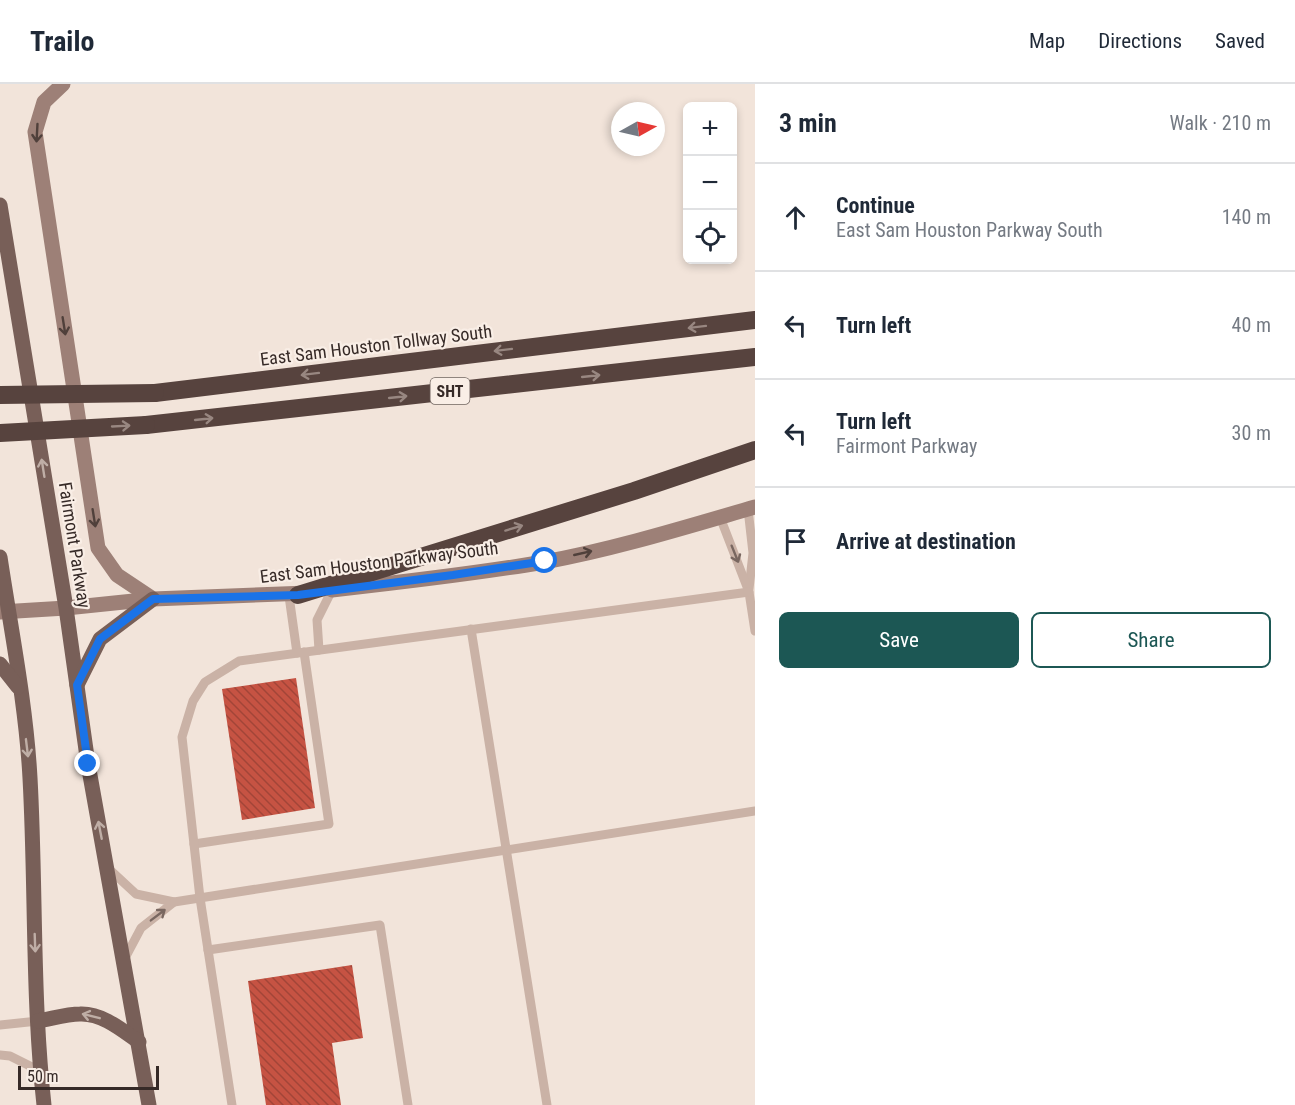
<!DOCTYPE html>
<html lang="en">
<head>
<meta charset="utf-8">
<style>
  body { margin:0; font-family:"Roboto Condensed",sans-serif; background:#f2f2f3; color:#1f2937 }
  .controls { position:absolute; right:18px; top:18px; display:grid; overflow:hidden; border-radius:9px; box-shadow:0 3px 9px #0003 }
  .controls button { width:54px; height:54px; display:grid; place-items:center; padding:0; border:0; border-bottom:2px solid #e0e1e3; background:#fff; color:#1f2937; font:30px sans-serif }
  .compass { position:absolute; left:611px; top:18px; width:54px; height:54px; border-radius:50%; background:#fff; box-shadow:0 3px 9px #0003; rotate:82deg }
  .scale { position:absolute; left:18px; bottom:15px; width:141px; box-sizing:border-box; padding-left:6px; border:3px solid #362a27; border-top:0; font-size:16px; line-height:21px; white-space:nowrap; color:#362a27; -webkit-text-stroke:4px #f9eee6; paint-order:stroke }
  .stop { position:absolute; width:18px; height:18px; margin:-14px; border:4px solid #1a73e8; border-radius:50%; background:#fff }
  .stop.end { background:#1a73e8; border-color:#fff; box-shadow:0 2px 6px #0008 }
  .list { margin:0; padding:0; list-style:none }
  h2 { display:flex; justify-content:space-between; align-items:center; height:78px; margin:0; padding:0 24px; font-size:26px }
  h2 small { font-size:20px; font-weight:400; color:#747a83 }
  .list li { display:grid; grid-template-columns:39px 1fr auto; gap:18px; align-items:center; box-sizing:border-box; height:108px; padding:0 24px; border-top:2px solid #e0e1e3 }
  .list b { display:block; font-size:22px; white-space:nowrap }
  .list p { margin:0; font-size:20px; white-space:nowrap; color:#747a83 }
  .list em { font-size:20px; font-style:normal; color:#747a83 }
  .actions { display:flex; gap:12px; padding:18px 24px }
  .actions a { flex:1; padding:14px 0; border:2px solid #1c5754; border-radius:9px; text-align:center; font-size:21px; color:#1c5754 }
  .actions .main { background:#1c5754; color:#fff }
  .icon { flex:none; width:33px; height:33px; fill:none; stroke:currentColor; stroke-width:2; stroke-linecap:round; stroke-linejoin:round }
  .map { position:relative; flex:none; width:755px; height:1021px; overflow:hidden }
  header { display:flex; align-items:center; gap:36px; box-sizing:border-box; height:84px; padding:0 30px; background:#fff; border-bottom:2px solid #e0e1e3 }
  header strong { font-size:28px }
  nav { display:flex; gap:33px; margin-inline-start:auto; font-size:21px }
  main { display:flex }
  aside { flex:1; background:#fff }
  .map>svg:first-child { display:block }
  .building { fill:url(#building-back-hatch) }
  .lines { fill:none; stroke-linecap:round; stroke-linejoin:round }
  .lane { stroke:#cab2a6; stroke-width:9 }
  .secondary { stroke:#9d8077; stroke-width:15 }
  .primary { stroke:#785f58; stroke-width:15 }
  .highway { stroke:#57433e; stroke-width:18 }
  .highway-bridge { stroke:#57433e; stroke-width:18 }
  .oneway { stroke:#50403b }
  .oneway2 { stroke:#988781 }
  .oneway3 { stroke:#bfaea6 }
  .oneway4 { stroke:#796760 }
  .route { stroke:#1a73e8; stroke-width:8 }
  .labels { text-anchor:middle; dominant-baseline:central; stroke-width:4.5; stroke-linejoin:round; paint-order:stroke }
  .shield { fill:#f9eee6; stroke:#706560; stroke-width:1.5 }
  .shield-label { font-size:16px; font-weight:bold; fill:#362a27 }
  .street-label { font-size:18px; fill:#362a27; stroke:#f9eee6 }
</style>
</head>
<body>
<header>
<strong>Trailo</strong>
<nav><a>Map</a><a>Directions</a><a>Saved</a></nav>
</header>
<main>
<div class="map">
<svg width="755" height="1021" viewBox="0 0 755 1021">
  <defs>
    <pattern id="building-back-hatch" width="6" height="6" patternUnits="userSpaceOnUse" patternTransform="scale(1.5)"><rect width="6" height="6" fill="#c65343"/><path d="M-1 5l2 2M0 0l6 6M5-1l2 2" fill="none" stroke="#a24538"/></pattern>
  </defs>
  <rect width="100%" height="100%" fill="#f2e4da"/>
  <g class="building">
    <polygon points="296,594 315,724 242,736 222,605"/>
    <polygon points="352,881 363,954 332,959 341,1021 266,1021 248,897"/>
  </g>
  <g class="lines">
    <g class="lane">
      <polyline points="748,425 753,469 749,505"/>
      <polyline points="720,433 749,508 755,547"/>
      <polyline points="289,512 297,569"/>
      <polyline points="471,545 547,1021"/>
      <polyline points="319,566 317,536 332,506"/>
      <polyline points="194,760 329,740 304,568"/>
      <polyline points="108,784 136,810 174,818 141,844 124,876"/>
      <polyline points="174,818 755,727"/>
      <polyline points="208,866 380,841 408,1021"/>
      <polyline points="0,941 38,937"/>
      <polyline points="0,971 10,972 40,987"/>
      <polyline points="232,1021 200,814 182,653 193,617 205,598 239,577 749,508"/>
    </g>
    <g class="secondary">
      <polyline points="63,0 44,18 35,48 98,464 117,491 153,515"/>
      <path d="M332,506C403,498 474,490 544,478C615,465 686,443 755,423"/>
      <polyline points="0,528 66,524 153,515 308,509"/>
    </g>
    <g class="primary">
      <polyline points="0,121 66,524 88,680 149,1021"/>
      <path d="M0,473C11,546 26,620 30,694C36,803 32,912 44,1021"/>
      <polyline points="0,580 18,603"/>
      <polyline points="77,601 100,555 153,515"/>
      <path d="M38,937C51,935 66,930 80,930C102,929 122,946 139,958"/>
    </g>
    <g class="highway">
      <polyline points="155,309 755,236"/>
      <polyline points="146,341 755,273"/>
      <polyline points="298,511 634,407 755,366"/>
    </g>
    <g class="highway-bridge">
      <polyline points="0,311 155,309"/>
      <polyline points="0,349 146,341"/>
    </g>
  </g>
  <defs><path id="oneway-shaft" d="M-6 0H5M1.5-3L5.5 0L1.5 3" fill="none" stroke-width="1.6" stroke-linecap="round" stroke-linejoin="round" transform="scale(1.5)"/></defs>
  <g class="oneway">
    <use href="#oneway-shaft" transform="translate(37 49) rotate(93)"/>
    <use href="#oneway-shaft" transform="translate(64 242) rotate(81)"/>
    <use href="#oneway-shaft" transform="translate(94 434) rotate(81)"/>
    <use href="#oneway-shaft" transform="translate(583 469) rotate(-13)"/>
  </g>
  <g class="oneway2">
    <use href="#oneway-shaft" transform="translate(697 243) rotate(173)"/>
    <use href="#oneway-shaft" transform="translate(503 266) rotate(173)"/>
    <use href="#oneway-shaft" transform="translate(310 290) rotate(173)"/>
    <use href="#oneway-shaft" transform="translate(591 292) rotate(-6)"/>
    <use href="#oneway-shaft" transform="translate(398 313) rotate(-6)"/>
    <use href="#oneway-shaft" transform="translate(204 335) rotate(-6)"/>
    <use href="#oneway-shaft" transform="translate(121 342) rotate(-3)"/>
    <use href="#oneway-shaft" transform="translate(514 444) rotate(-17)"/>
  </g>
  <g class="oneway3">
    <use href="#oneway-shaft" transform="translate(43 384) rotate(-99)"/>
    <use href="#oneway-shaft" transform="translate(27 664) rotate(83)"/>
    <use href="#oneway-shaft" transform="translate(100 746) rotate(-101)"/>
    <use href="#oneway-shaft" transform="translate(35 859) rotate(88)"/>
    <use href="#oneway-shaft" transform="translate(91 932) rotate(-166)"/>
  </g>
  <g class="oneway4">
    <use href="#oneway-shaft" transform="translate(735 470) rotate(68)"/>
    <use href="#oneway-shaft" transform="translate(158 831) rotate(-37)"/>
  </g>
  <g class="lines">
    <polyline class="route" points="88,680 77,601 100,555 153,515 298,511 453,491 545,477"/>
  </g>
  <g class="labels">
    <rect class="shield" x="430.5" y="294" width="39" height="26" rx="4.5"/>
    <g class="shield-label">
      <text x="450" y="307">SHT</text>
    </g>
    <g class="street-label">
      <text transform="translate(376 261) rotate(-7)">East Sam Houston Tollway South</text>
      <text transform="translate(75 461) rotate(81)">Fairmont Parkway</text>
      <text transform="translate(379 478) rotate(-7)">East Sam Houston Parkway South</text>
    </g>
  </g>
</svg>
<div class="controls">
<button>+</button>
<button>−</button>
<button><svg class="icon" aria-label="locate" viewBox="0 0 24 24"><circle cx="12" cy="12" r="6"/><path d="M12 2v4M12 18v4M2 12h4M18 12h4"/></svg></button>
</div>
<svg class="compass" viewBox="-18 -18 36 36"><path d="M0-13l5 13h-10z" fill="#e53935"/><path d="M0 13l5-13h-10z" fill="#747a83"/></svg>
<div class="scale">50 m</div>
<div class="stop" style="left:545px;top:477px"></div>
<div class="stop end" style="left:88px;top:680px"></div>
</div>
<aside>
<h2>3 min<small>Walk · 210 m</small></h2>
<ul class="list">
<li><svg class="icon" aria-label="ahead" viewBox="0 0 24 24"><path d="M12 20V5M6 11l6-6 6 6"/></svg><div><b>Continue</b><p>East Sam Houston Parkway South</p></div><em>140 m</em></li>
<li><svg class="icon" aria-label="left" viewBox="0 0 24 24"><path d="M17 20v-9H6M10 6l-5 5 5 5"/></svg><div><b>Turn left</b></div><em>40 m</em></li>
<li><svg class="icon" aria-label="left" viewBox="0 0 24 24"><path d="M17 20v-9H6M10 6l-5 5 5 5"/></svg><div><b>Turn left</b><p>Fairmont Parkway</p></div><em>30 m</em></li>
<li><svg class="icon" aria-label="arrive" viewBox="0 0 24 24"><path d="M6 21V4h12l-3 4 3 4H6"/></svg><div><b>Arrive at destination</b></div></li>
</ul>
<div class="actions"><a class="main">Save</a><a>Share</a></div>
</aside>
</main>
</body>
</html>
